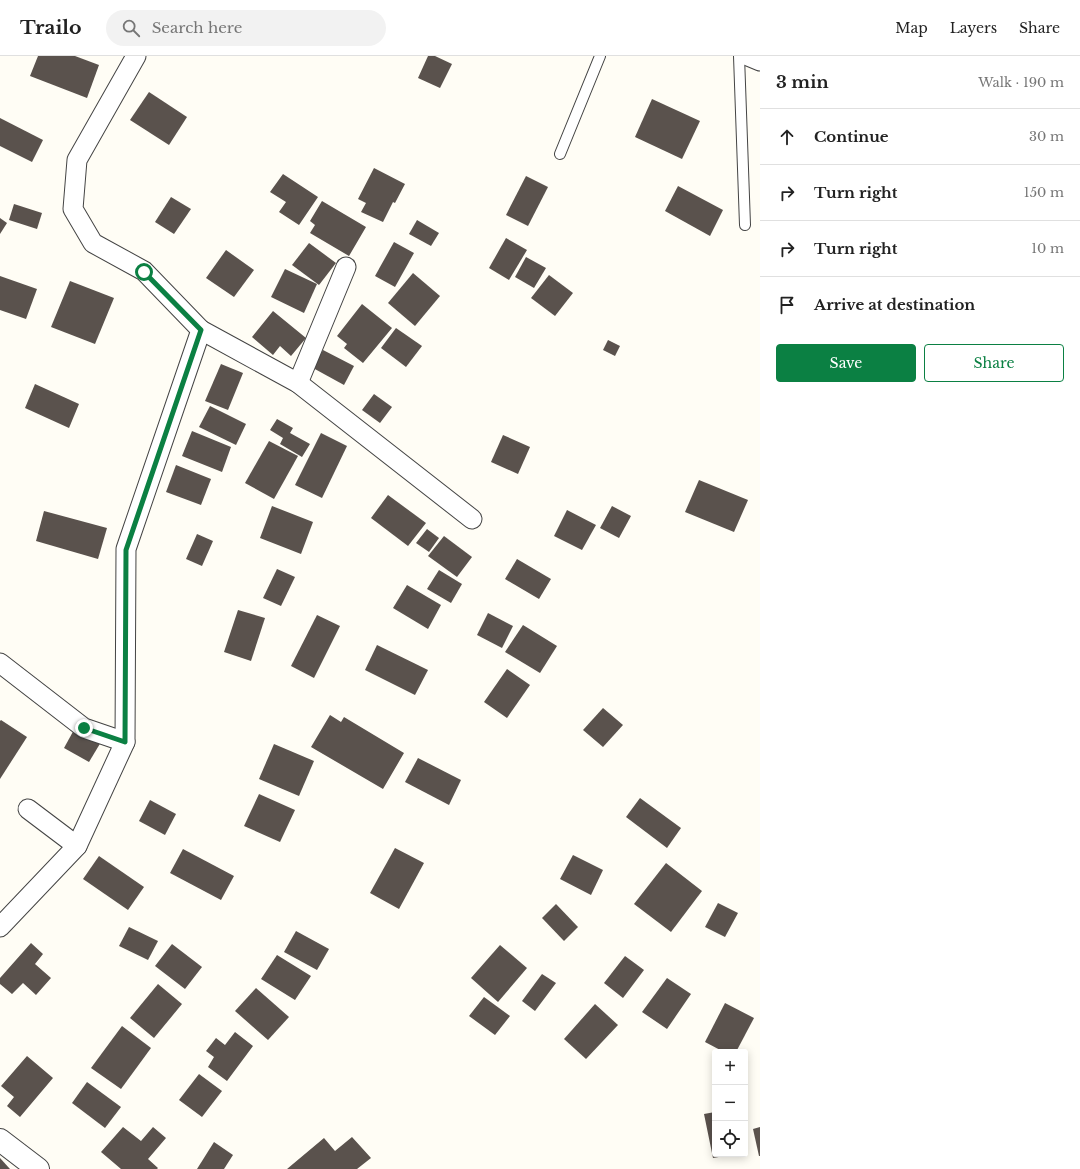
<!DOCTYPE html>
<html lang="en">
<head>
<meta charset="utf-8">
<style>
  body { margin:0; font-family:"Libre Baskerville",serif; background:#f2f2f2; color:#222 }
  .controls { position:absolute; right:12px; bottom:12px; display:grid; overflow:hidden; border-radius:4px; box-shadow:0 2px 10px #0003 }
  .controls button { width:36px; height:36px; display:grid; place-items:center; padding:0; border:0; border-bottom:1px solid #e0e0e0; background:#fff; color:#222; font:20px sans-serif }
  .stop { position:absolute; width:12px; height:12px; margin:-9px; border:3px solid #0b8043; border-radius:50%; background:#fff }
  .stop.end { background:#0b8043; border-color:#fff; box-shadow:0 1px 4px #0008 }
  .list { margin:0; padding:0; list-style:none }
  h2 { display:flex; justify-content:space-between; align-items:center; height:52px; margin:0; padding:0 16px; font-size:17px }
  h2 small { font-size:13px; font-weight:400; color:#767676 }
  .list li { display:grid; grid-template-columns:26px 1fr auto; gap:12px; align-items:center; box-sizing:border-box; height:56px; padding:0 16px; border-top:1px solid #e0e0e0 }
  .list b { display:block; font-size:15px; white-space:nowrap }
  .list em { font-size:13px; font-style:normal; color:#767676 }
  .actions { display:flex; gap:8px; padding:12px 16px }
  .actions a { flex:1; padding:9px 0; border:1px solid #0b8043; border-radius:4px; text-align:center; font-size:14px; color:#0b8043 }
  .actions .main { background:#0b8043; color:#fff }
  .icon { flex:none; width:22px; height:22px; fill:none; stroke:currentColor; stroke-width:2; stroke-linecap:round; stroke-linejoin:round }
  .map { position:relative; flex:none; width:760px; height:1113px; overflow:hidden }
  header { display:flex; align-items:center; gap:24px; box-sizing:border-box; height:56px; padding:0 20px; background:#fff; border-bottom:1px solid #e0e0e0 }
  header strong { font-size:19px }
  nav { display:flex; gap:22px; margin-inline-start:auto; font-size:14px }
  .search { width:280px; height:36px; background:#f2f2f2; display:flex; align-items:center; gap:10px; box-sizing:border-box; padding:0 14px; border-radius:22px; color:#767676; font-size:15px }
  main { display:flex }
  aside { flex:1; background:#fff }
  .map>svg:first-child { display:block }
  .building { fill:#5a524d }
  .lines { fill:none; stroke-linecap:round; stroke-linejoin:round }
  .service-casing { stroke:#444; stroke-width:12 }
  .minor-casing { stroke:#444; stroke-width:21 }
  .tertiary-casing { stroke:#444; stroke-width:24 }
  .service { stroke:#fff; stroke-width:10 }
  .minor { stroke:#fff; stroke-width:19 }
  .tertiary { stroke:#fff; stroke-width:22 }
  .route { stroke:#0b8043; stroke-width:5 }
</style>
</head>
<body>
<header>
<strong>Trailo</strong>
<div class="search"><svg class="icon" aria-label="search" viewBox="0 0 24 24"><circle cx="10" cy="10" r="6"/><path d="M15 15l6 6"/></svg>Search here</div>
<nav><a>Map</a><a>Layers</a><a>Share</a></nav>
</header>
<main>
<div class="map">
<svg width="760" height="1113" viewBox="0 0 760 1113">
  <rect width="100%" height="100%" fill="#fffdf5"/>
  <g class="building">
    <polygon points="38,0 75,0 99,9 87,42 30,20"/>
    <polygon points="428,0 435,0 452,8 440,32 418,22"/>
    <polygon points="149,36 187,61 169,89 130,64"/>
    <polygon points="652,43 700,65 682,103 635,81"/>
    <polygon points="0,62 43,84 32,106 0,90"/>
    <polygon points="374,112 405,128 395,147 393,146 383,166 361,156 366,147 358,143"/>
    <polygon points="283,118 318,141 299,169 279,156 286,146 270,136"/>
    <polygon points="526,120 548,131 528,170 506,159"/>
    <polygon points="678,130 723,154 710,180 665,155"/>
    <polygon points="171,141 191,153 174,178 155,166"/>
    <polygon points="322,145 366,171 349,200 310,177 315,169 310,165"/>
    <polygon points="14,148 42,157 37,173 9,164"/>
    <polygon points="0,162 7,167 0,178"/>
    <polygon points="417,164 439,177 431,190 409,178"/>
    <polygon points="506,182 527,194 509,224 489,212"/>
    <polygon points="394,186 414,197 395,231 375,220"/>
    <polygon points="309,187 336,207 319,229 292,209"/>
    <polygon points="226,194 254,214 234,241 206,222"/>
    <polygon points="526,201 546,212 534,232 515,221"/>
    <polygon points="285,213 317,228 304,257 271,241"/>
    <polygon points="413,217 440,240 415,270 388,247"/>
    <polygon points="549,219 573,237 555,260 531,242"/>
    <polygon points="0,220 37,233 26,263 0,254"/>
    <polygon points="70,225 114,242 95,288 51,271"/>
    <polygon points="362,248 392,272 363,307 344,292 347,288 337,280"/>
    <polygon points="273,255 306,282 291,300 280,290 273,299 252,281"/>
    <polygon points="396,272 422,290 406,311 381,292"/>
    <polygon points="608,284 620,290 615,300 603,294"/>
    <polygon points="323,294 354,310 344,329 313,312"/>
    <polygon points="221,308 243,317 228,354 205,345"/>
    <polygon points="35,328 79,348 69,372 25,352"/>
    <polygon points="374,338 392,351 380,367 362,354"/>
    <polygon points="210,350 246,368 236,389 199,371"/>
    <polygon points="277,363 293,372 290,377 310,388 302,401 280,388 283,382 270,374"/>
    <polygon points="192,375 231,391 222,416 182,400"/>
    <polygon points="321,377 347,390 322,442 295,429"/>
    <polygon points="503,379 530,391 518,418 491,406"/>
    <polygon points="269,385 298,400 274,443 245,427"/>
    <polygon points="176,409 211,423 201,449 166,436"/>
    <polygon points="699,424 748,444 734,476 685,456"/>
    <polygon points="388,439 426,467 408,490 371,462"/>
    <polygon points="272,450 313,466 301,498 260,482"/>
    <polygon points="612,450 631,460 619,482 600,472"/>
    <polygon points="567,454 596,469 582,494 554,480"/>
    <polygon points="44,455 107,472 98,503 36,485"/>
    <polygon points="427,473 439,482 429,496 416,487"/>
    <polygon points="197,478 213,485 202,510 186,503"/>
    <polygon points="444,480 472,501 457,521 428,500"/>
    <polygon points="517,503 551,523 539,543 505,523"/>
    <polygon points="277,513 295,521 281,550 263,542"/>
    <polygon points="439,514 462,528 451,547 427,533"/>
    <polygon points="407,529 441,549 428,573 393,552"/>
    <polygon points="238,554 265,562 251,605 224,596"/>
    <polygon points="488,557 513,570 502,592 477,579"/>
    <polygon points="317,559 340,570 314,622 291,610"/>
    <polygon points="523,569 557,590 540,617 505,596"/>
    <polygon points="377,589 428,614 415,639 365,614"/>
    <polygon points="507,613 530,629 507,662 484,646"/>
    <polygon points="603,652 623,669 603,691 583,674"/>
    <polygon points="330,659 341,666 344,661 404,697 383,733 311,691"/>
    <polygon points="1,664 27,681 0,723 0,665"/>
    <polygon points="75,672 101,686 89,706 64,692"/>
    <polygon points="274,688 314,705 299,740 259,723"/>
    <polygon points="418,702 461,724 449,749 405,726"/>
    <polygon points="259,738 295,754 280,786 244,770"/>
    <polygon points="640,742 681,772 667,792 626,761"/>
    <polygon points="150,744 176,758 165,779 139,765"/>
    <polygon points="395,792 424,807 399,853 370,837"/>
    <polygon points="183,793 234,820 221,844 170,817"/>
    <polygon points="573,799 603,814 591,839 560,823"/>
    <polygon points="99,800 144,831 128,854 83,823"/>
    <polygon points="666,807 702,835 671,876 634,848"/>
    <polygon points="718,847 738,857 725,881 705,871"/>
    <polygon points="556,848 578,871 564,885 542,862"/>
    <polygon points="129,871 158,885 148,904 119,890"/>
    <polygon points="296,875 329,893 317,914 284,896"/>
    <polygon points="31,887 43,898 35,908 51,922 36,939 23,927 12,938 0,928 0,922"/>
    <polygon points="172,888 202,911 185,933 155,910"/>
    <polygon points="500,889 527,912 498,946 471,922"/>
    <polygon points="277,899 311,920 295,944 261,923"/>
    <polygon points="625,900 644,914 623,942 604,927"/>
    <polygon points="542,918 556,927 535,955 522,945"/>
    <polygon points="667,922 691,938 667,973 642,956"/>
    <polygon points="158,928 182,948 154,982 130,962"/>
    <polygon points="256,932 289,961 268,984 235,955"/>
    <polygon points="484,941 510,960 495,979 469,960"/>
    <polygon points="725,947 754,962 736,996 724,996 705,986"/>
    <polygon points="595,948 618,969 586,1003 564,983"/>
    <polygon points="122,970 151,992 121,1033 91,1012"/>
    <polygon points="235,976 253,990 227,1025 208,1011 214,1001 206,995 216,982 225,989"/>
    <polygon points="27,1000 53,1022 20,1061 7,1050 14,1041 1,1030"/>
    <polygon points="199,1018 222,1035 202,1061 179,1044"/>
    <polygon points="87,1026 121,1051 105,1072 72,1047"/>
    <polygon points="715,1056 715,1098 730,1099 713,1102 704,1058"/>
    <polygon points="123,1071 141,1085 153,1071 166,1082 148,1103 158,1112 157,1113 121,1113 101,1096"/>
    <polygon points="760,1071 760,1100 759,1100 753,1073"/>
    <polygon points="352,1081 371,1102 357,1113 287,1113 324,1082 335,1095"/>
    <polygon points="214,1086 233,1099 224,1113 197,1113"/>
    <polygon points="0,1102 10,1113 0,1113"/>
  </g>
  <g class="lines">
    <g class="service-casing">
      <g id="service">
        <polyline points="739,0 745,169"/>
        <polyline points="560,98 600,0"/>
      </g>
    </g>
    <g class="minor-casing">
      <g id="minor">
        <polyline points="748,0 760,5"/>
        <polyline points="201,274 298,327 472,463"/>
        <polyline points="298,327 346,211"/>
        <polyline points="0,607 84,672 125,686"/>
        <polyline points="28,753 77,790"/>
        <polyline points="0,871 77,790 125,686 126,493 201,274 144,215 93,187 73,153 77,104 136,0"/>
      </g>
    </g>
    <g class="tertiary-casing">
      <polyline id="tertiary" points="0,1084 38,1113"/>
    </g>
    <use href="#service" class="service"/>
    <use href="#minor" class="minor"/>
    <use href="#tertiary" class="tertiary"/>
  </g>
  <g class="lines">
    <polyline class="route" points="84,672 125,686 126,494 201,274 144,216"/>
  </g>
</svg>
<div class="controls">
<button>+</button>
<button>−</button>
<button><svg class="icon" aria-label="locate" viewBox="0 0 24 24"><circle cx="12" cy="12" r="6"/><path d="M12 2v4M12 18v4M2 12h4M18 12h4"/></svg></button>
</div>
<div class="stop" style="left:144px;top:216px"></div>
<div class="stop end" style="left:84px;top:672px"></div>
</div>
<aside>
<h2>3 min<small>Walk · 190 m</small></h2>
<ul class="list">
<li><svg class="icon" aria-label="ahead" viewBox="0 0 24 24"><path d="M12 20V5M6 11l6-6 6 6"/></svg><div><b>Continue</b></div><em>30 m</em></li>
<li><svg class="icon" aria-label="right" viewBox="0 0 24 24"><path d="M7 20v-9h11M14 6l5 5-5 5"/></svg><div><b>Turn right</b></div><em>150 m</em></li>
<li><svg class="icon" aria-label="right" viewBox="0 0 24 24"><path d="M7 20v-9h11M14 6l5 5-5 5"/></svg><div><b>Turn right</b></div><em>10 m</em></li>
<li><svg class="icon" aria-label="arrive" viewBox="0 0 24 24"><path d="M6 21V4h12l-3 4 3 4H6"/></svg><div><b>Arrive at destination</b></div></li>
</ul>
<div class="actions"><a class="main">Save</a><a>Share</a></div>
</aside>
</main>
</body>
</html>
